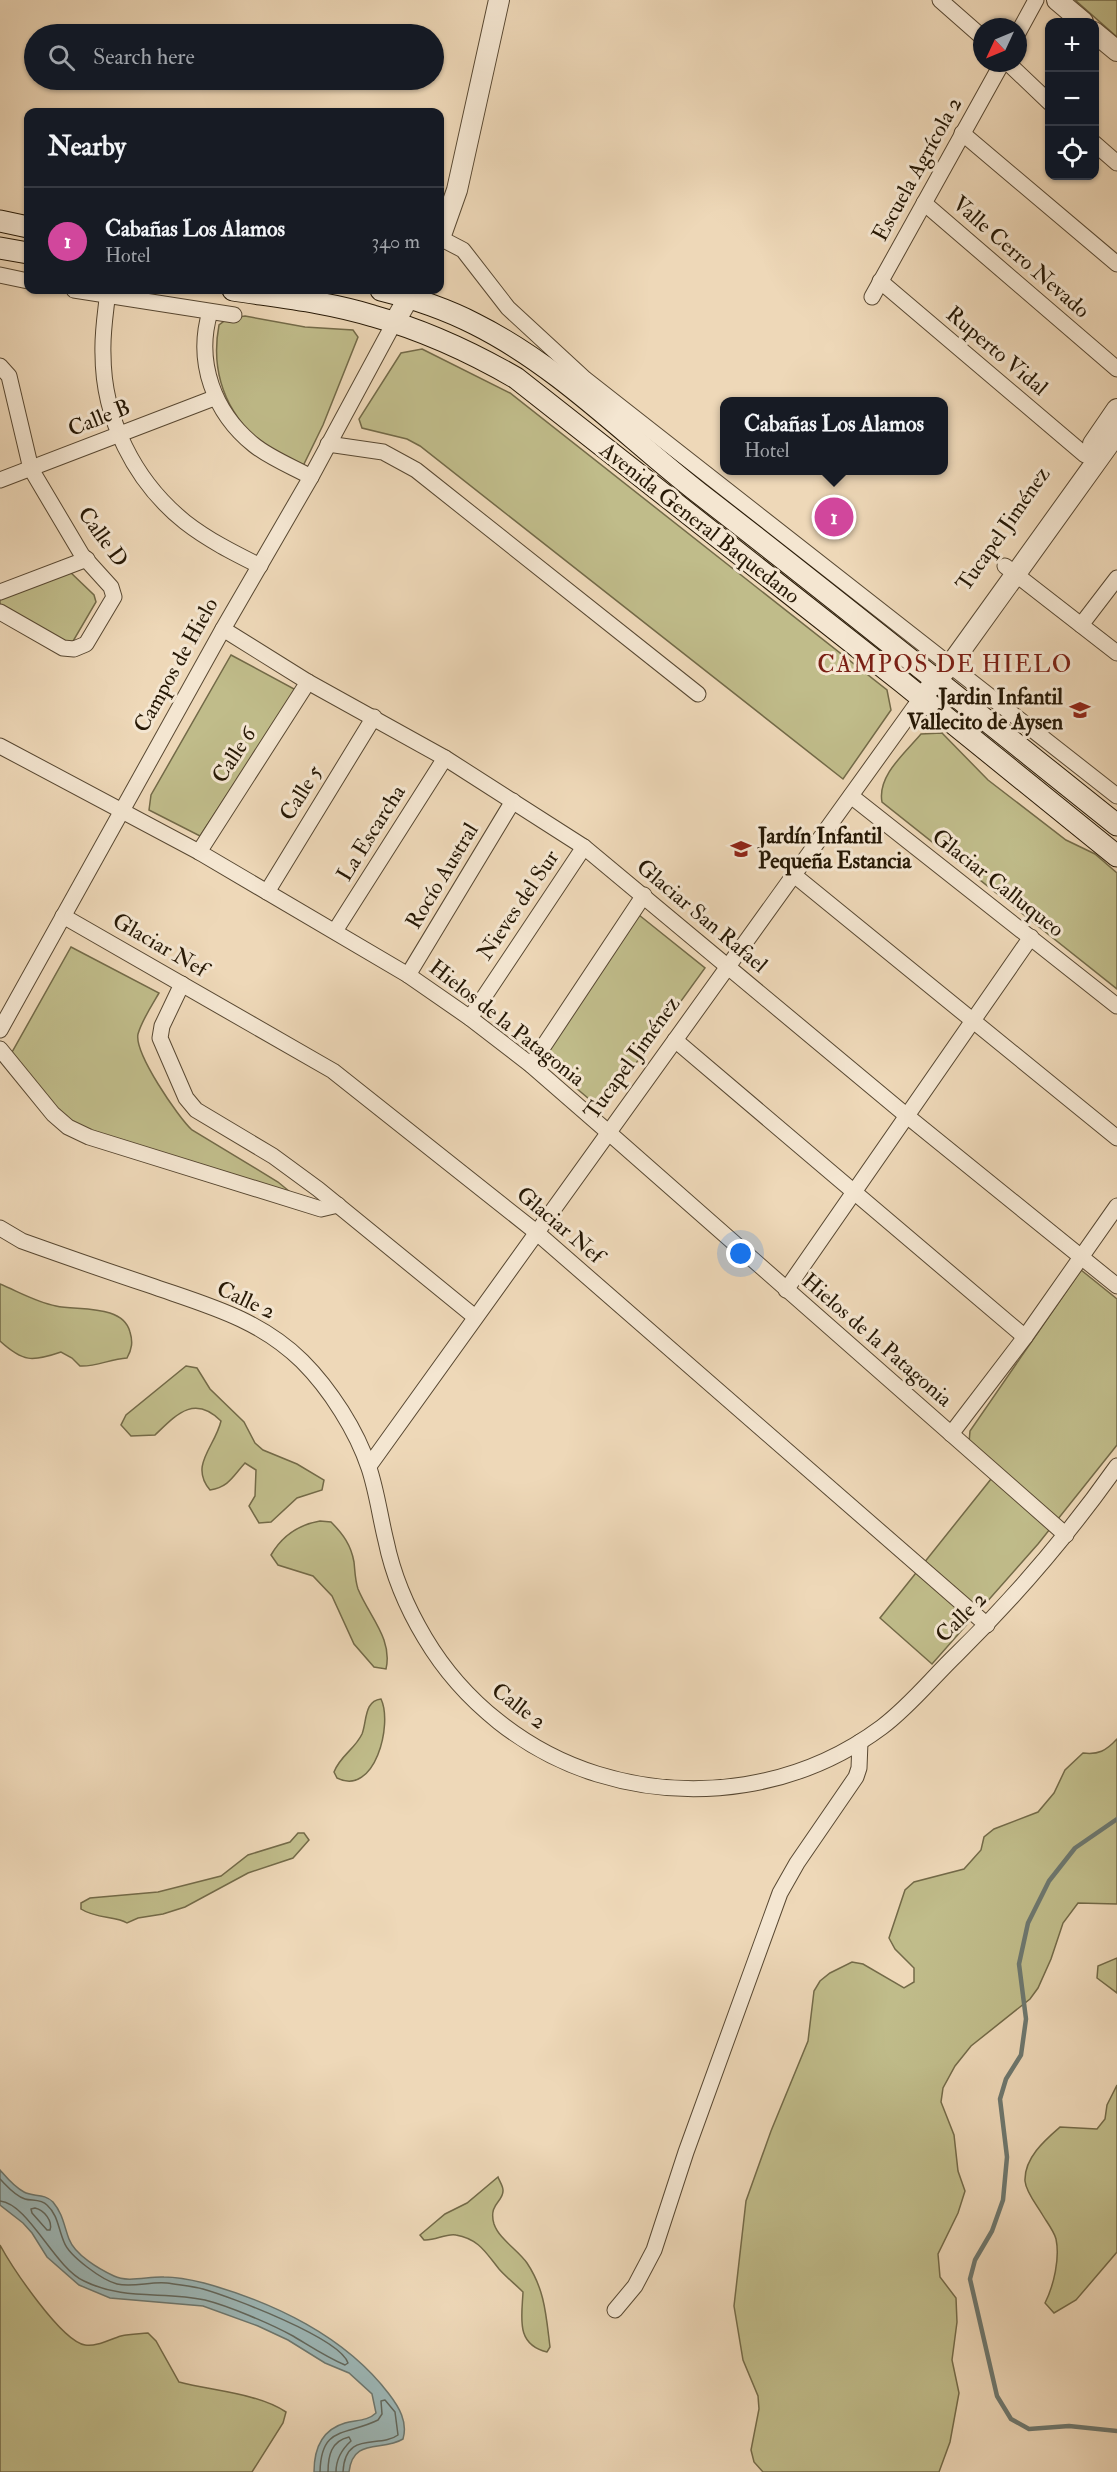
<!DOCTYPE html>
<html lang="en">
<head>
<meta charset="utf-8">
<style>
  body { margin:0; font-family:"IM FELL Double Pica",serif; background:#20242c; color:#f1f3f6 }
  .controls { position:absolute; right:18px; top:18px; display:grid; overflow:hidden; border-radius:12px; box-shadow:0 2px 4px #0004 }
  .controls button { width:54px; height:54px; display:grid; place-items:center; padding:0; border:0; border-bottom:2px solid #363941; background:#171b24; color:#f1f3f6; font:30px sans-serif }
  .compass { position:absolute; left:973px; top:18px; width:54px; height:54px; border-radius:50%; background:#171b24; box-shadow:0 2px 4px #0004; rotate:226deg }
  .you { position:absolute; left:741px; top:1254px; width:21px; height:21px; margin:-15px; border:4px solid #fff; border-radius:50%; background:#1a73e8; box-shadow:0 0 0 9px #1a73e833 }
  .badge { display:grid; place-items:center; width:39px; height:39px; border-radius:50%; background:#8c9099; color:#fff; font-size:20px; font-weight:700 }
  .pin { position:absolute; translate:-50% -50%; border:3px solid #fff; box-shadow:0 2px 6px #0006 }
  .popup { position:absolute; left:720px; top:397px; width:228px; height:78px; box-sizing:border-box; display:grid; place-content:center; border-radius:12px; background:#171b24; filter:drop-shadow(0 2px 4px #0005); font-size:20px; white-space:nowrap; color:#9ea1a6 }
  .popup b { font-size:22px; color:#f1f3f6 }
  .popup::after { content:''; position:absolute; left:50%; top:100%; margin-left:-12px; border:12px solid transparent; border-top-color:#171b24 }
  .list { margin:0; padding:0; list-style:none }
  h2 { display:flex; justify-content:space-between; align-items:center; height:78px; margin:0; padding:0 24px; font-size:26px }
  h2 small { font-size:20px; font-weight:400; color:#9ea1a6 }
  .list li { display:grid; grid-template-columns:39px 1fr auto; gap:18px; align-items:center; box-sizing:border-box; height:108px; padding:0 24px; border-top:2px solid #363941 }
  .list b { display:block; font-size:22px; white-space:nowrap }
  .list p { margin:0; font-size:20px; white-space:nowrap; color:#9ea1a6 }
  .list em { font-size:20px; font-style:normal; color:#9ea1a6 }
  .icon { flex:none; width:33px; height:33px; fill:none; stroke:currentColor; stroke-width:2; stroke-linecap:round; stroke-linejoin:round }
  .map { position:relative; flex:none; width:1117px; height:2472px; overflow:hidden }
  .search { position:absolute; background:#171b24; box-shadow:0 2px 4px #0004; left:24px; top:24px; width:420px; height:66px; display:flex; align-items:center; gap:15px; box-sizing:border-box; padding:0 21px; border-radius:33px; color:#9ea1a6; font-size:22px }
  .panel { position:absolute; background:#171b24; box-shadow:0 2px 4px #0004; left:24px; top:108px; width:420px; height:186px; border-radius:12px }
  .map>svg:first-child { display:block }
  .green { fill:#c0bc8a; stroke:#736a48; stroke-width:1.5 }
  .water { fill:#9db8b8; stroke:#6d7870; stroke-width:1.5 }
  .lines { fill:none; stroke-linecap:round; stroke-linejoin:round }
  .shore { stroke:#62685e; stroke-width:1.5 }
  .stream { stroke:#6d7870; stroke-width:4.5 }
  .minor-casing { stroke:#584832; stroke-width:17 }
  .tertiary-casing { stroke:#584832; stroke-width:22 }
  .secondary-casing { stroke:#261805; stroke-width:23 }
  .minor { stroke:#f4e6d1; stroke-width:15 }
  .tertiary { stroke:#f4e6d1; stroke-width:20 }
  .secondary { stroke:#f4e6d1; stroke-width:21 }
  .labels { text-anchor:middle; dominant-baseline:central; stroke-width:6; stroke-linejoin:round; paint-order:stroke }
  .street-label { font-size:22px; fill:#261805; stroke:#f4e6d1 }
  .poi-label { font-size:22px; font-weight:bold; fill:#261805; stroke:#f4e6d1; text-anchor:end }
  .neighbourhood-label { font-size:24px; letter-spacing:1.5px; fill:#7a1f14; stroke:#f4e6d1 }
</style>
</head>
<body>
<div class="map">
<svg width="1117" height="2472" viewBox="0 0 1117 2472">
  <rect width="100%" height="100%" fill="#eed8b8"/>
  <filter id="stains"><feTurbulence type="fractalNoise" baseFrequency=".00333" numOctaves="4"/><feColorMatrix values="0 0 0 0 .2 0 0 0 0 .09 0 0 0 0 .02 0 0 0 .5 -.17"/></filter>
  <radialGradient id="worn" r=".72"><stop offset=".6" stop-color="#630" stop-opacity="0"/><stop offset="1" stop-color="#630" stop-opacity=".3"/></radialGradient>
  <g class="green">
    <polygon points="1075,0 1117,0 1117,37"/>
    <path d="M245,316L305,327L353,330L358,337L323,425L303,466C242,444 207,389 219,325L227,319Z"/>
    <polygon points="422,349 510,393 887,690 891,710 843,779 420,446 407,439 362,428 359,419 401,353"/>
    <polygon points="69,571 94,595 96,602 72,643 68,647 0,610 0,598"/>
    <polygon points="231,655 296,690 200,836 149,810 151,795"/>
    <path d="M942,733L988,780L1066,840L1095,854L1117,873V989L882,802C877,776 905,753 921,734Z"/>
    <polygon points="639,915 705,968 602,1110 542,1059"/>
    <path d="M71,947L159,993C152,1005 142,1020 138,1034C134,1053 178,1117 192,1130L278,1182L295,1196L97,1138L62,1119L11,1054Z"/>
    <polygon points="1081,1270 1117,1299 1117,1445 1038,1544 932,1664 880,1618 999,1469 969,1443 970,1431"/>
    <path d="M0,1284C19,1292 36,1302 56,1306C78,1311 123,1304 130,1332C133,1342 132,1349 127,1358C110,1359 96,1367 80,1366L72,1358L61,1352C32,1362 23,1362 0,1341Z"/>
    <path d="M186,1366L197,1368L210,1389L244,1422L255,1443L263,1450L297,1464L324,1480L322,1490L297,1498L271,1522L259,1523L249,1506L255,1496L256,1470L245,1463C233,1476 229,1487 210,1490C189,1465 215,1447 221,1421C194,1394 176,1415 155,1435L131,1436L121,1425L126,1415Z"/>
    <path d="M320,1521L331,1522C343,1534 351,1545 354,1562C355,1571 355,1580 358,1589C369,1616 393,1639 386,1669L374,1667L354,1644L332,1596L313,1576L278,1565L271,1555C282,1536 297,1525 320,1521Z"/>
    <path d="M381,1699C393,1724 375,1797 337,1778L334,1772C340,1756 355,1749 362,1734C367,1721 364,1701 381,1699Z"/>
    <path d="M1117,1739V1904L1078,1903L1063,1923L1051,1959L1038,1988L1030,1999L971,2046L955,2066L943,2088L941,2102L954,2135L958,2171L965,2191L958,2213L938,2254L940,2277L956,2298L957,2322L952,2360L959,2393L950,2442L939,2472H763L754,2462L751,2450L759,2409L758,2396L743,2360L734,2306L746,2201L771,2131L808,2041L814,1991L820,1981L830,1973L852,1962L863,1964L904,1988L914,1982V1968L895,1949L889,1938L905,1890L914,1882L964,1869L981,1850L984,1837L994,1829L1038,1812L1054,1793L1065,1770L1083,1753C1098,1755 1106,1751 1117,1739Z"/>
    <path d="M298,1833H304L309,1840L293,1858L248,1873L185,1907L163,1914L138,1918L127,1923C117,1916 96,1919 81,1909V1903L90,1898L158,1892L221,1876L248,1855L290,1842Z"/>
    <polygon points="1117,1958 1117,1993 1097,1978 1098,1966"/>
    <path d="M1117,2085V2252L1076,2300L1054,2313L1045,2303C1054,2285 1060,2258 1056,2239C1054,2231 1046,2221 1042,2214C1036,2204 1026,2192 1025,2181C1024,2158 1045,2140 1060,2127L1097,2129L1105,2119L1107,2105Z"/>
    <path d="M498,2177C499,2180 503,2186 503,2190C504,2202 488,2203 494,2224C499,2239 518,2250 527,2263C545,2290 546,2315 550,2347L547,2352C515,2344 522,2317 523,2292C515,2284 506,2277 499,2269C486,2253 479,2239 456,2235C446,2233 435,2241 424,2240L420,2235L445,2214L467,2203Z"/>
    <path d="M0,2245C12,2267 61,2341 85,2345C97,2347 110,2339 121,2336C130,2334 139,2334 148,2333L156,2341L179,2382C213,2391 257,2393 286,2412L283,2423L252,2472H0Z"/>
  </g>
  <path class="water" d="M0,2170C7,2178 14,2187 24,2192C33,2197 44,2193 53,2202C63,2214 64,2226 69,2239C75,2255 99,2269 114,2276C128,2283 149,2276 164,2277C177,2277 192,2280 204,2283C273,2302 345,2336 389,2394C399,2407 408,2422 403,2439C382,2452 353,2437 349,2472H314C314,2450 321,2430 345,2423C356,2420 368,2421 376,2413L372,2394L349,2373L325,2363L288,2340L258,2326L203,2306L110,2298L79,2285L47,2257L32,2233L23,2223L0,2205Z"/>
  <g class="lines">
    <g class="shore">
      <path d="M0,2179C7,2186 15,2196 25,2199C32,2201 41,2199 47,2205C58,2215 58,2228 64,2242C69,2256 102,2280 117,2284C133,2288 151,2281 167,2283C179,2285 192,2286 203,2289C231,2297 340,2338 348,2363L345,2365C326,2357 310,2346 293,2336C271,2324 229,2306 205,2300C163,2291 124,2301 84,2281C54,2267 29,2204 0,2201"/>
      <path d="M35,2208C44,2210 53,2221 50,2230H47L32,2213L31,2209Z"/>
      <path d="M320,2472C321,2425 346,2436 378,2420L382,2414L381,2401L385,2400L395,2412L398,2435C379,2449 345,2430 343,2472"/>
      <path d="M328,2472C328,2456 331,2441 349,2437L351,2441C341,2450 336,2459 336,2472"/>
    </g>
    <polyline class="stream" points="1117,1819 1075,1848 1049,1881 1028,1923 1019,1964 1026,2019 1021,2055 1006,2079 1000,2099 1007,2157 1003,2200 992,2231 975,2260 970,2279 997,2396 1011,2419 1029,2429 1069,2426 1117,2431"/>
    <g class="minor-casing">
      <g id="minor">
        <polyline points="940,0 982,37"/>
        <polyline points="1018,33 1036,0"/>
        <polyline points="1008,63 1050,103"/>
        <polyline points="962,133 1117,264"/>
        <polyline points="1094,143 1117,163"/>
        <polyline points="924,203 1117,369"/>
        <polyline points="440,238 463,250 508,308 585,379 1117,796"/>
        <polyline points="0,275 28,281"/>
        <polyline points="880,281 1085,455"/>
        <polyline points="74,290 234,315"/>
        <path d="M108,290C106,311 102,332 103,354C103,418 134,481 185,522C208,540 234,553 260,566"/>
        <polyline points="872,297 1002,63"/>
        <path d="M210,312C195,362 214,413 254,445C270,458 293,467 311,477"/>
        <polyline points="0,366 9,376 31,469 82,555 111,587 114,597 86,644 74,649 63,648 0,612"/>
        <polyline points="328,444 383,452 416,470 698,694"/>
        <polyline points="0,480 214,398"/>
        <polyline points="1005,566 1117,653"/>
        <polyline points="0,592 87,559"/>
        <polyline points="1081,625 1117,578"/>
        <polyline points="223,629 308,682 445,758 584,847 907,1116 1117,1286"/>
        <polyline points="0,746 199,852 408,975 470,1018 531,1065 608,1132 1066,1535"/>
        <polyline points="851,796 1117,1006"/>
        <polyline points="199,852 308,682"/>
        <polyline points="794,875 1117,1138"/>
        <polyline points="267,892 374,717"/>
        <polyline points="63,916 333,1071 536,1232 987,1625"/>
        <polyline points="335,931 445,758"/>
        <polyline points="408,975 513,801"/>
        <polyline points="182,984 162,1026 160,1038 186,1098 196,1110 273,1156 318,1189 475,1317"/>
        <polyline points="470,1018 584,847"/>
        <polyline points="0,1030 223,629 311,477 394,323"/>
        <polyline points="675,1040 1025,1337"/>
        <polyline points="0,1049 53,1114 68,1127 89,1137 321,1209 338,1205"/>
        <polyline points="531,1065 644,895"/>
        <path d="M0,1228L22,1241C64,1256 107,1271 149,1285C206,1305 258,1318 302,1361C330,1389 357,1431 369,1468C377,1492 380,1517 386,1541C393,1575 407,1608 425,1638C463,1702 526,1752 597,1774C694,1804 800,1788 882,1727C910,1706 932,1678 957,1654C1016,1596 1069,1534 1117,1466"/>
        <polyline points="786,1290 1031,937"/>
        <polyline points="951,1434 1025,1337 1117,1206"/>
        <polyline points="369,1466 921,698"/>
        <polyline points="615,2310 635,2286 654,2250 686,2152 780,1893 797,1863 856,1777 859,1768 860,1742"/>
      </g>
    </g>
    <g class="tertiary-casing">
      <g id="tertiary">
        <polyline points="1057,0 1083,22"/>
        <polyline points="1094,32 1117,51"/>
        <polyline points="440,238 457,190 499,0"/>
        <polyline points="394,323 413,290"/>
        <polyline points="1093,444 1117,409"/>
        <polyline points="921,698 951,664 1117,433"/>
      </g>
    </g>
    <g class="secondary-casing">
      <g id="secondary">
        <polyline points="0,221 28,227"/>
        <polyline points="0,248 28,253"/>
        <path d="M233,290C279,297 328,302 373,316C423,330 471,352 516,378L902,682L1117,856"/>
        <path d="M381,290C413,298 446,309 475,324C559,366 626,436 699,493C840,602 978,714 1117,825"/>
      </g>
    </g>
    <use href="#minor" class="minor"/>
    <use href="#tertiary" class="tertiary"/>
    <use href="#secondary" class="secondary"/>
  </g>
  <defs>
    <g id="school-bare" transform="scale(1.62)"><path d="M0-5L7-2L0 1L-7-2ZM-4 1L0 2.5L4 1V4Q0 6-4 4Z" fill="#8f2418" stroke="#f4e6d1" stroke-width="2.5" paint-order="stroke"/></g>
  </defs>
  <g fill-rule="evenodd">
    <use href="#school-bare" x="1080" y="710"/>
    <use href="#school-bare" x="741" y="849"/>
  </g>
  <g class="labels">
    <g class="street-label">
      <text transform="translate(917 169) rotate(-61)">Escuela Agrícola 2</text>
      <text transform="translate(1021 257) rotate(41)">Valle Cerro Nevado</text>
      <text transform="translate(997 351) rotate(40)">Ruperto Vidal</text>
      <text transform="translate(99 418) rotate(-22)">Calle B</text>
      <text transform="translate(700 523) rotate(38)">Avenida General Baquedano</text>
      <text transform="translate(1003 529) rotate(-55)">Tucapel Jiménez</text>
      <text transform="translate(103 537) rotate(54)">Calle D</text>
      <text transform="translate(176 665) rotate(-61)">Campos de Hielo</text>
      <text transform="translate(234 755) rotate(-57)">Calle 6</text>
      <text transform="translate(301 793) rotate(-58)">Calle 5</text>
      <text transform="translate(371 833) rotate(-58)">La Escarcha</text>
      <text transform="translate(442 876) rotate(-59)">Rocío Austral</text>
      <text transform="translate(998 883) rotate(38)">Glaciar Calluqueo</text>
      <text transform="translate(518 905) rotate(-56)">Nieves del Sur</text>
      <text transform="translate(702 916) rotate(40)">Glaciar San Rafael</text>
      <text transform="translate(160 945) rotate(30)">Glaciar Nef</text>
      <text transform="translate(507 1023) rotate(38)">Hielos de la Patagonia</text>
      <text transform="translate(632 1058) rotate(-54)">Tucapel Jiménez</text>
      <text transform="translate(560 1225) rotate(40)">Glaciar Nef</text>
      <text transform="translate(246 1300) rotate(25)">Calle 2</text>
      <text transform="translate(877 1340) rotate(41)">Hielos de la Patagonia</text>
      <text transform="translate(961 1617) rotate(-45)">Calle 2</text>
      <text transform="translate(519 1706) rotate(37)">Calle 2</text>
    </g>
    <g class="poi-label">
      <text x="1063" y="697">Jardin Infantil<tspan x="1063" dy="25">Vallecito de Aysen</tspan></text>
      <text x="758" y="836" text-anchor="start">Jardín Infantil<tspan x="758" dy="25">Pequeña Estancia</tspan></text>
    </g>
    <g class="neighbourhood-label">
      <text x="945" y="664">CAMPOS DE HIELO</text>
    </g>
  </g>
  <rect width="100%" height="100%" filter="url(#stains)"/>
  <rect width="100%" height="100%" fill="url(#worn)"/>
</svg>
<div class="controls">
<button>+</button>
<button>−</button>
<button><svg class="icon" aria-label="locate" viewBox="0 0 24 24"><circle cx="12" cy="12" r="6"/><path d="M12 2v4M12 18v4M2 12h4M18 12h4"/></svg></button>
</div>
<svg class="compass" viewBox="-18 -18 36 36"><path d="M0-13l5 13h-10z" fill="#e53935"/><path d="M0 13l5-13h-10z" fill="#9ea1a6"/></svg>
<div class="you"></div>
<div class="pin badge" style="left:834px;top:517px;background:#d1479c">1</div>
<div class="popup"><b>Cabañas Los Alamos</b>Hotel</div>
<div class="search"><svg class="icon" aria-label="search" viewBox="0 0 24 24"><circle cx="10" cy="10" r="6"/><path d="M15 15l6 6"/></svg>Search here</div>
<section class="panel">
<h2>Nearby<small></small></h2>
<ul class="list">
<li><span class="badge" style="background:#d1479c">1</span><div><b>Cabañas Los Alamos</b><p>Hotel</p></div><em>340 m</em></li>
</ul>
</section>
</div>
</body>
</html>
